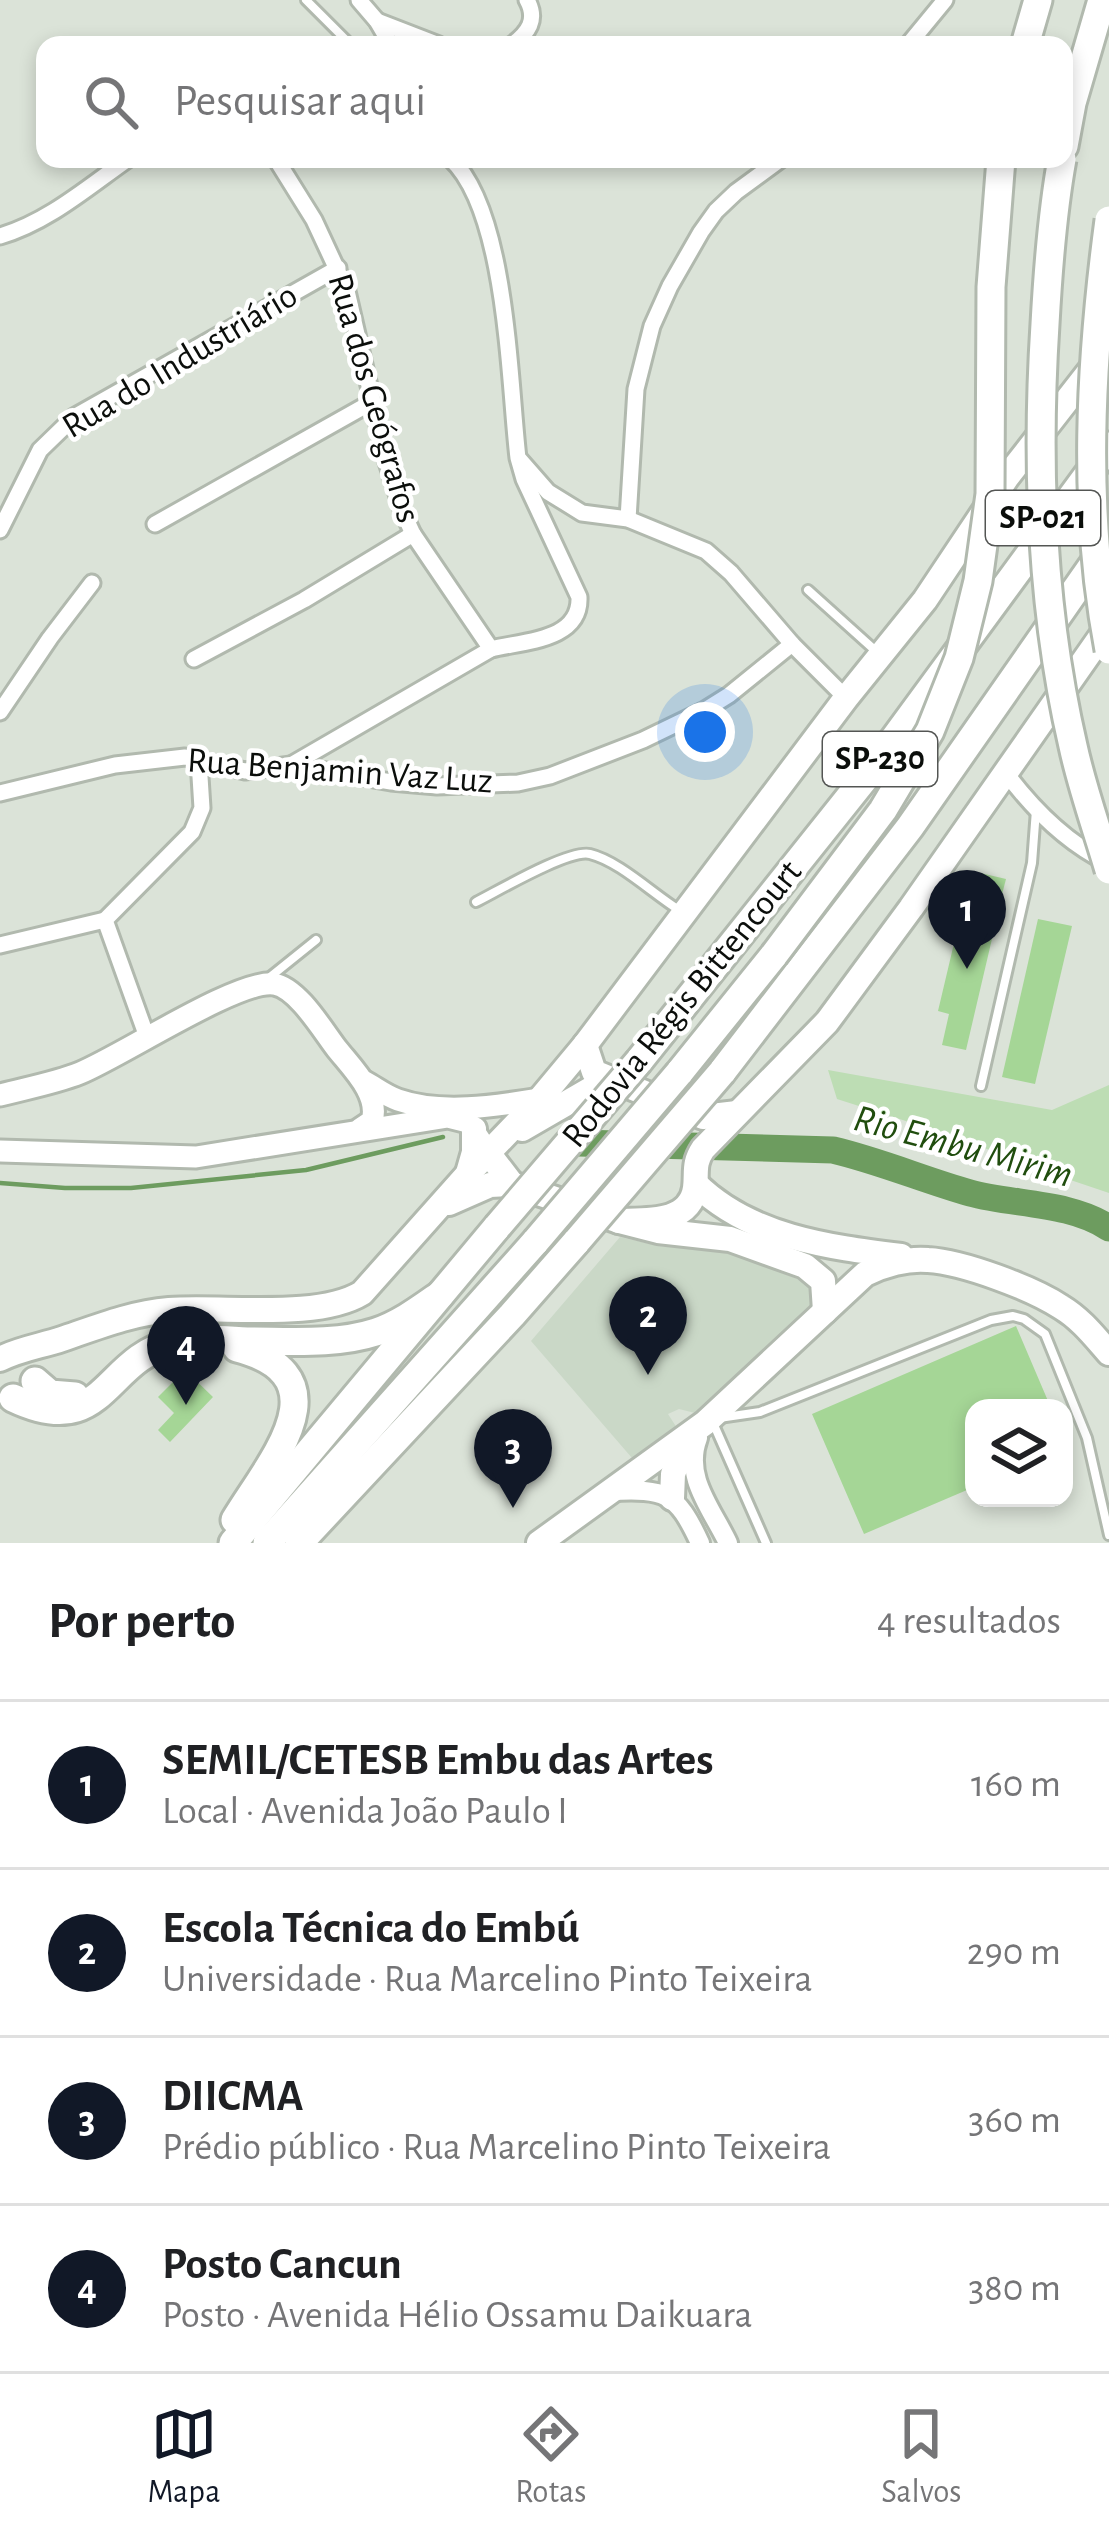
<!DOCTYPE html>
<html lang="pt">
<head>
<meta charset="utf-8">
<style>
  body { margin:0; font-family:"Alegreya Sans",sans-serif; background:#f2f2f2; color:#202124 }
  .controls { position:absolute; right:36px; bottom:36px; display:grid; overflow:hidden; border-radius:24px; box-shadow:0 6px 18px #0003 }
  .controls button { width:108px; height:108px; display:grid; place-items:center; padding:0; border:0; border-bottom:3px solid #e0e0e0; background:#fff; color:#202124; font:60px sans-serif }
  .you { position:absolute; left:705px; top:732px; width:42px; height:42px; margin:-30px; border:9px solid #fff; border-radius:50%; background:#1a73e8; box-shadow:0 0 0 18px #1a73e833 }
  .badge { display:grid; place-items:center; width:78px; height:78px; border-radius:50%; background:#111827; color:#fff; font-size:39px; font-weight:700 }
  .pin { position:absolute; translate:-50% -99px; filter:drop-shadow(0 3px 6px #0008) }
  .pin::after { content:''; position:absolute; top:63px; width:42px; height:36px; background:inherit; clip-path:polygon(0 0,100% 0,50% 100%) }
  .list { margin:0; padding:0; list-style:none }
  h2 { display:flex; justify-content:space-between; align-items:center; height:156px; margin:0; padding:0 48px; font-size:51px }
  h2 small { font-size:39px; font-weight:400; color:#757577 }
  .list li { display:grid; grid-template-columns:78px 1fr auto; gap:36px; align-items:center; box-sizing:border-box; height:168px; padding:0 48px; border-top:3px solid #e0e0e0 }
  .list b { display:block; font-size:45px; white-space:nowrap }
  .list p { margin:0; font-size:39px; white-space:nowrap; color:#757577 }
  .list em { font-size:39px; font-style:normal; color:#757577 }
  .icon { flex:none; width:66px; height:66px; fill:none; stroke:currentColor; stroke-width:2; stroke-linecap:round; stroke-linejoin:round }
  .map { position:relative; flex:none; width:1109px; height:1543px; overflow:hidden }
  .search { position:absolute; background:#fff; box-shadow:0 6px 18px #0003; left:36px; right:36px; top:36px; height:132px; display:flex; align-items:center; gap:30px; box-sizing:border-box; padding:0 42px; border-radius:24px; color:#757577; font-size:45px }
  .sheet { height:828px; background:#fff }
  nav { display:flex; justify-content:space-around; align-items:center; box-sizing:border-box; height:168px; border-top:3px solid #e0e0e0; background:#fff; font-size:33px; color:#757577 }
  nav a { display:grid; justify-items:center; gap:6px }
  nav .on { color:#111827 }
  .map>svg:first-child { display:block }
  .built { fill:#cad8c7 }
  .green { fill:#bdddb4 }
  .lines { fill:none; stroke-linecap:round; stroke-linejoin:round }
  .stream { stroke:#6d9c5f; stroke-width:4.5 }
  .river { stroke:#6d9c5f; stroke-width:27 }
  .building { fill:#a5d696 }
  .service-casing { stroke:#b1b9ae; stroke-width:14 }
  .minor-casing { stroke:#b1b9ae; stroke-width:21 }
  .tertiary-casing { stroke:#b1b9ae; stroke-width:24 }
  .secondary-casing { stroke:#b1b9ae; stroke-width:27 }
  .primary-casing { stroke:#b1b9ae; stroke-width:30 }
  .motorway-casing { stroke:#b1b9ae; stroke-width:33 }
  .service { stroke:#fff; stroke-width:8 }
  .minor { stroke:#fff; stroke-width:15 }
  .tertiary { stroke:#fff; stroke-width:18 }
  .secondary { stroke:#fff; stroke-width:21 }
  .primary { stroke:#fff; stroke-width:24 }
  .motorway { stroke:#fff; stroke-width:27 }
  .motorway-bridge-casing { stroke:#b1b9ae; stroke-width:33; stroke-linecap:butt }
  .motorway-bridge { stroke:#fff; stroke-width:27 }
  .labels { text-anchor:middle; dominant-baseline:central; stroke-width:9; stroke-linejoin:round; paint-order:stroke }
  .shield { fill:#fff; stroke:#545654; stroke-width:3 }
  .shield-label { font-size:33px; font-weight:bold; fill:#0b0e0b }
  .street-label { font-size:36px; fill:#0b0e0b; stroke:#fff }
  .water-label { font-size:39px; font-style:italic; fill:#204d0e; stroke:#fff }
</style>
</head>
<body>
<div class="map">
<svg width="1109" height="1543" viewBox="0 0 1109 1543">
  <rect width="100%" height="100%" fill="#dbe3d8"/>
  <polygon class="built" points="620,1237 659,1246 705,1250 716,1246 812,1285 814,1305 695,1413 679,1409 668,1414 677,1428 632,1458 531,1341"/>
  <polygon class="green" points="828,1070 1052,1110 1109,1085 1109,1193 1032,1167 962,1139 837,1099"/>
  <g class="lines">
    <polyline class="stream" points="0,1183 65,1188 131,1188 306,1170 443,1137"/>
    <path class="river" d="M579,1143L833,1150C880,1161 924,1180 970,1193C1014,1205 1070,1202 1109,1228"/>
  </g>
  <g class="building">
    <polygon points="972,871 1006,879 998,910 964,902"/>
    <polygon points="960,918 995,926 966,1050 942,1045 949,1014 938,1011"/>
    <polygon points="1038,919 1072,926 1035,1084 1002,1077"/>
    <polygon points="1016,1326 1051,1408 974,1408 974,1487 864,1534 812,1414"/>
    <polygon points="185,1370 213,1397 170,1442 158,1430 174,1413 158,1397"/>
  </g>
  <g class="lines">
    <g class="service-casing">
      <g id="service">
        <polyline points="306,0 351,45"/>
        <polyline points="808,590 878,653"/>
        <path d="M476,902C498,891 569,849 590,854C619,861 653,894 679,910"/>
        <polyline points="270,977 316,940"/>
        <polyline points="981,1086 1032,863 1036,810"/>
        <polyline points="719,1418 760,1412 991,1320 1013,1316 1024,1319 1045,1334 1087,1438 1109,1535"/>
        <polyline points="714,1425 766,1543"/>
      </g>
    </g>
    <g class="minor-casing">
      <g id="minor">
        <polyline points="359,0 377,21 391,45"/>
        <polyline points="377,21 439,45"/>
        <path d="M512,45C528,33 538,20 527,0"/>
        <polyline points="908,45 945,0"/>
        <path d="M276,159L314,220L347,291L386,459L403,512L413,534L491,649C523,641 581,641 579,597L524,479L518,458C509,381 507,212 451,159"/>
        <path d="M0,236C48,222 88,187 128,159"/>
        <polyline points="520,460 548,492 582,513 628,519 706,551 731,573 792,644 846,698"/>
        <polyline points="628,519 636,389 652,326 670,286 701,232 716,211 736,192 781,159"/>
        <polyline points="155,524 372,402"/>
        <polyline points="0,530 40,450 74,417 338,268"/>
        <polyline points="194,659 304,600 413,534"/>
        <polyline points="0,712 50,638 92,583"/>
        <polyline points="291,765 491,649"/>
        <path d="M1006,773C1033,809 1066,842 1106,862"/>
        <polyline points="0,793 115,765 185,757 245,771 291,765 391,782 437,786 518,783 550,776 643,740 705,710 729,695 792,644"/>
        <polyline points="0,945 105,920"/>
        <polyline points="147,1037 105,920 192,832 202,808 199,761"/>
      </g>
    </g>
    <g class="tertiary-casing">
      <g id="tertiary">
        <path d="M698,1438C683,1477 712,1509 728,1543"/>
        <path d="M611,1491C665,1489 676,1491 700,1543"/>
      </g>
    </g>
    <g class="secondary-casing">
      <g id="secondary">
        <path d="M365,1082C376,1088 386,1096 398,1100C441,1115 496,1106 540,1099"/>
        <path d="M0,1095C27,1088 55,1083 80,1073C120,1057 238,979 274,984C298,988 323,1031 337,1049C353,1069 380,1095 372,1121L360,1129"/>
        <polyline points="0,1151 196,1157 448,1117 468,1122 482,1143"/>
      </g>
    </g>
    <g class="primary-casing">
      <g id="primary">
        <polyline points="585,1045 594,1072 703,1117 737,1113"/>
        <polyline points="522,1129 598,1085"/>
        <polyline points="489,1154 512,1184 619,1221 658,1231 730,1239 805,1266 823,1281 825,1311"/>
        <polyline points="468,1173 474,1152 474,1129"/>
        <path d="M696,1184C750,1237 828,1247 901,1256"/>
        <polyline points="449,1203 490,1185 512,1184"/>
        <path d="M619,1221C646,1220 690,1224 695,1188C697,1172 693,1164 703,1149L827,1022L911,908L1109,625"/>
        <path d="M0,1359C19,1349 41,1346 62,1339C97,1327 132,1313 169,1310C224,1306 318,1320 362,1293L467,1175L540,1099L585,1045L846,698L925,600L1007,477L1100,358"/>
        <polyline points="672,1498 673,1474 687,1438"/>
        <path d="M539,1543L705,1423L865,1274C883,1265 907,1258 928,1260C963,1262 1032,1288 1061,1307C1081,1319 1094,1336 1109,1353"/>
      </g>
    </g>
    <g class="motorway-casing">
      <g id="motorway">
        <polyline points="1025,45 1038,0"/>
        <polyline points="1064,146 1072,103 1102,0"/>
        <polyline points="639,1061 872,769 1109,446"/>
        <polyline points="722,1072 910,827 1109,542"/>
        <polyline points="679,1073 774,955"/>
        <polyline points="35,1381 50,1394 75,1396"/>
        <path d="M13,1398C105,1442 103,1359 173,1343C197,1337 223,1340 247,1341C289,1341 336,1345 376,1332C400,1324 420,1309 440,1295"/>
        <path d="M235,1520C269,1463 348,1377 237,1348"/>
        <polyline points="233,1543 497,1227"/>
        <polyline points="267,1543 536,1241"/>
        <polyline points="299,1543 512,1315 577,1241"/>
      </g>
    </g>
    <use href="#service" class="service"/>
    <use href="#minor" class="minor"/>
    <use href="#tertiary" class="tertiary"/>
    <use href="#secondary" class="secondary"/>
    <use href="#primary" class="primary"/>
    <use href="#motorway" class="motorway"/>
    <g class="motorway-bridge-casing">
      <g id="motorway-bridge">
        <path d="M1062,159C1052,214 1048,269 1045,324C1036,465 1041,608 1073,746C1082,788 1097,829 1109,870"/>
        <path d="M1109,220C1090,362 1082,509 1109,650"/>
        <polyline points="774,955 883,810 930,731 959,658 978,581 990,494 991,287 1001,159"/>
        <polyline points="497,1227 639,1061"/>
        <polyline points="536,1241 679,1073"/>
        <polyline points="577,1241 722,1072"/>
      </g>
    </g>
    <use href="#motorway-bridge" class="motorway-bridge"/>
  </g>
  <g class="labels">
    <g class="shield">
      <rect x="986" y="491" width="114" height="54" rx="9"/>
      <rect x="823" y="732" width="114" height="54" rx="9"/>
    </g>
    <g class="shield-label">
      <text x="1043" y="518">SP-021</text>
      <text x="880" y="759">SP-230</text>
    </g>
    <g class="street-label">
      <text transform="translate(180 361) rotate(-31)">Rua do Industriário</text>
      <text transform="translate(374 398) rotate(74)">Rua dos Geógrafos</text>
      <text transform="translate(340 771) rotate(4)">Rua Benjamin Vaz Luz</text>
      <text transform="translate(682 1004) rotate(-51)">Rodovia Régis Bittencourt</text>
    </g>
    <g class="water-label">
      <text transform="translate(963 1147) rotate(15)">Rio Embu Mirim</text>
    </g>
  </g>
</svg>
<div class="controls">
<button><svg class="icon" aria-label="layers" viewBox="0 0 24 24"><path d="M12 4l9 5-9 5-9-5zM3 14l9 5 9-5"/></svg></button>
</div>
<div class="you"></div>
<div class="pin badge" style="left:967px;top:969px">1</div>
<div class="pin badge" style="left:648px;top:1375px">2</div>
<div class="pin badge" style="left:513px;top:1508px">3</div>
<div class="pin badge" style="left:186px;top:1405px">4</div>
<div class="search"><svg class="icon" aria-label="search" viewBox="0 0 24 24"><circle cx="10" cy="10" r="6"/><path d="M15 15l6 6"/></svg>Pesquisar aqui</div>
</div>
<section class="sheet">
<h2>Por perto<small>4 resultados</small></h2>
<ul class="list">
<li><span class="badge">1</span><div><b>SEMIL/CETESB Embu das Artes</b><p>Local · Avenida João Paulo I</p></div><em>160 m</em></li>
<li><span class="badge">2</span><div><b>Escola Técnica do Embú</b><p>Universidade · Rua Marcelino Pinto Teixeira</p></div><em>290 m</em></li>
<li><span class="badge">3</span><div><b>DIICMA</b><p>Prédio público · Rua Marcelino Pinto Teixeira</p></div><em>360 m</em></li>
<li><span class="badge">4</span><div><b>Posto Cancun</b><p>Posto · Avenida Hélio Ossamu Daikuara</p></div><em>380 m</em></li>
</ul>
</section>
<nav>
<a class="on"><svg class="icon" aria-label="map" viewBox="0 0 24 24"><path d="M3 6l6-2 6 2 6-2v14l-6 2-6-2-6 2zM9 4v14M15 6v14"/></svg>Mapa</a>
<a><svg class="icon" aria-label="directions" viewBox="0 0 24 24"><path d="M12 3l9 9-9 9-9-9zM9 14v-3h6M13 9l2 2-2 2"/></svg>Rotas</a>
<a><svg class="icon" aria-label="saved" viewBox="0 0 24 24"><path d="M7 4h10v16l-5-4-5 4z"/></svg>Salvos</a>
</nav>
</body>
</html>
